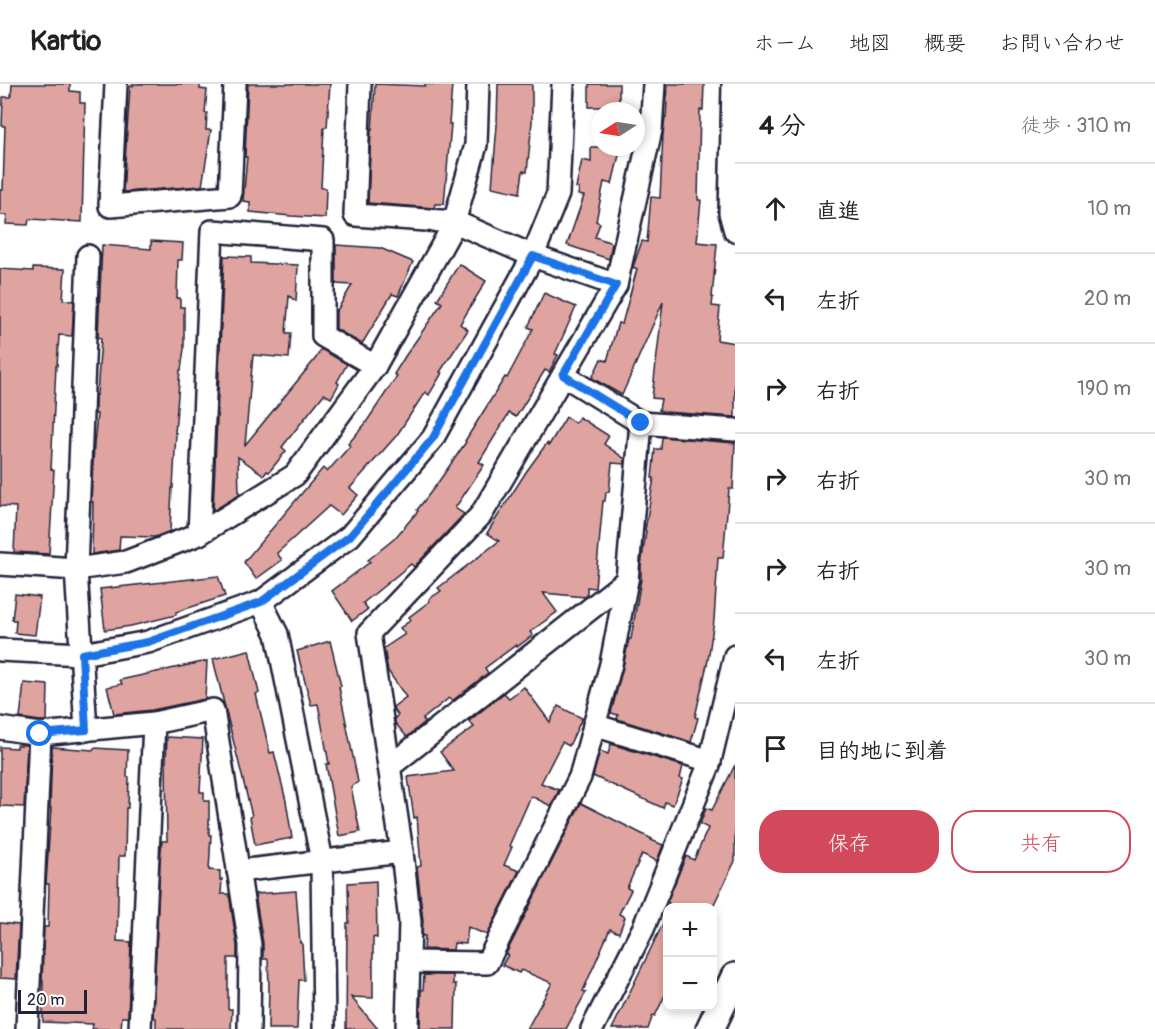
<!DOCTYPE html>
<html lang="ja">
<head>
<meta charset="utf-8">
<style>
  body { margin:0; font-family:Pangolin,"Klee One",sans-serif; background:#f6f6f6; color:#222 }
  .controls { position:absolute; right:18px; bottom:18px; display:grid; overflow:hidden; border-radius:12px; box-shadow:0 3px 9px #0003 }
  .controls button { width:54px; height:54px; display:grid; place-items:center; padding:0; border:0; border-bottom:2px solid #e0e0e0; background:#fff; color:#222; font:30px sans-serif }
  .compass { position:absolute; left:591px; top:18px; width:54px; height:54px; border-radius:50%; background:#fff; box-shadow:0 3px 9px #0003; rotate:258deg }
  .scale { position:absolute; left:18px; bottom:15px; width:69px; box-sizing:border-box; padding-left:6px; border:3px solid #22223b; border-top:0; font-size:16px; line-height:21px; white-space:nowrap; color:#22223b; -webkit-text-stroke:4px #fff; paint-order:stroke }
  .stop { position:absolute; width:18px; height:18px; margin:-14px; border:4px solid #1a73e8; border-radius:50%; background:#fff }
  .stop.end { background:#1a73e8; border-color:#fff; box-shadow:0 2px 6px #0008 }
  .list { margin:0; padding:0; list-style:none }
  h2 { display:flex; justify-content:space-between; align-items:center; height:78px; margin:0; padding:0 24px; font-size:26px }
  h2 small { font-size:20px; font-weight:400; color:#767676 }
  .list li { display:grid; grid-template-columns:39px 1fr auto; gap:18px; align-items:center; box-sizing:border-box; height:90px; padding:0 24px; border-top:2px solid #e0e0e0 }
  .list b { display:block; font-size:22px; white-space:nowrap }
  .list em { font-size:20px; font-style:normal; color:#767676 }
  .actions { display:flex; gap:12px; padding:18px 24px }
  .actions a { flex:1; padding:14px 0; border:2px solid #d1495b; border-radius:24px; text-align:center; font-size:21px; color:#d1495b }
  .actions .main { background:#d1495b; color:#fff }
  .icon { flex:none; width:33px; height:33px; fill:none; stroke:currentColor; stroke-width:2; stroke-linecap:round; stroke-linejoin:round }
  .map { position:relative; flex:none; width:735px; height:945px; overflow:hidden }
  header { display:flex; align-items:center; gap:36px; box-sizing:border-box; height:84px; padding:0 30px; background:#fff; border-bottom:2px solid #e0e0e0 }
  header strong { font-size:28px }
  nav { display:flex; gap:33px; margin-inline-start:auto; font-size:21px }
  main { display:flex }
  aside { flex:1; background:#fff }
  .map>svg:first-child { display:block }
  .building { fill:#dfa49f; stroke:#22223b; stroke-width:1.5 }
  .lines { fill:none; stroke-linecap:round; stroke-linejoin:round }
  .minor-casing { stroke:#22223b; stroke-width:26 }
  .tertiary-casing { stroke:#22223b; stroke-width:32 }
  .minor { stroke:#fff; stroke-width:21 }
  .tertiary { stroke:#fff; stroke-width:27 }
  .route { stroke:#1a73e8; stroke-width:8 }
</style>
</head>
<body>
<header>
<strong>Kartio</strong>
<nav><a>ホーム</a><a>地図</a><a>概要</a><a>お問い合わせ</a></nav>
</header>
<main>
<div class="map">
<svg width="735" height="945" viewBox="0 0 735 945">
  <rect width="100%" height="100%" fill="#fff"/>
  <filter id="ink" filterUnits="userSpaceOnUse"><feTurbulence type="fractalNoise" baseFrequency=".0167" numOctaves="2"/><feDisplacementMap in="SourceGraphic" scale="12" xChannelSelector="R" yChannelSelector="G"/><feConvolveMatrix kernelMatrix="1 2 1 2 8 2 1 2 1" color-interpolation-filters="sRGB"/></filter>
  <g filter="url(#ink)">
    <g class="building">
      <polygon points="12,0 70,0 70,7 80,8 80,19 85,19 82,138 29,135 28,141 6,140 7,131 0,131 0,106 3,106 5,42 2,42 3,13 11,13"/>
      <polygon points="133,0 200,0 200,5 207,6 205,29 207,29 206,46 211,46 202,102 123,108 130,2 133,2"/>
      <polygon points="248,0 330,0 327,43 324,43 321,104 326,104 325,134 291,132 250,128 250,118 243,117 247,73 245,73"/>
      <polygon points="375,0 425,2 425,0 452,1 449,40 451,40 444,120 435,120 434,124 368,119 371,46 372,46"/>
      <polygon points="498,0 532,0 532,38 527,88 523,87 520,109 492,103 497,41"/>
      <rect x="589" y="0" width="30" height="23"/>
      <polygon points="668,0 704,0 703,26 700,26 698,116 701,116 697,158 717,160 712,213 713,213 712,222 720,223 717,256 735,259 735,333 665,328 659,326 661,315 652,314 663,218 622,311 592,294 601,275 607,277 618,239 622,240 637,185 633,183 642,157 647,158 651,113 660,114 663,50 665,33 666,33"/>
      <polygon points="591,63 621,63 612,100 604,98 596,137 600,139 595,153 612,159 609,175 567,161 584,112 578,111 579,105 576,104 582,76 591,78"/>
      <polygon points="151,157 183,159 182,176 178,176 177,214 180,214 180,223 184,223 184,265 181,286 180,286 175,349 176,349 173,404 172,404 170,447 155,453 120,452 119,466 92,470 93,418 91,418 94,361 97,330 95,330 95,311 97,311 101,254 98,253 102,161 151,165"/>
      <polygon points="336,161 380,164 413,178 398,212 392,210 362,260 336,245 336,228 352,201 336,200"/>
      <polygon points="224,172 251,173 251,179 298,181 296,217 289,212 286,249 291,249 289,274 253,271 245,361 316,274 321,265 347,280 337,298 339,300 331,314 324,310 282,363 286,367 269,388 267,387 264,391 238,373 239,411 213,427"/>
      <polygon points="459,180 486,197 460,240 468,246 440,288 442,289 429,311 425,308 397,351 350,404 358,411 341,431 329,422 277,469 282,476 256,495 244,478 323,384 327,388 350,362 348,360 365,340 397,292 394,290 406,271 442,219 437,216"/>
      <polygon points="33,184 65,185 63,216 74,217 72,252 59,251 57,282 56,282 51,385 54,386 49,470 14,468 16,423 0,422 0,185 33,187"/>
      <polygon points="544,209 576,223 555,270 558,271 549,288 545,286 516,333 509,329 479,378 484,381 455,424 464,430 414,483 411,480 363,519 368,525 352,537 332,507 370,478 368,476 394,455 418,427 417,426 437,400 466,358 465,357 505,293 507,294 533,245 528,243"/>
      <polygon points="566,333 575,339 579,333 609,352 604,360 625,375 625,380 612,379 609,408 606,408 605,417 603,417 595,504 587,503 587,511 585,513 543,509 557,528 530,548 533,551 517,563 516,561 485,584 488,589 452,617 449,614 423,635 425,638 407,653 395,639 395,634 398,631 394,626 393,623 406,613 388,587 384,564 405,550 400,544 411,536 409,533 430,517 429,515 441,507 438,504 499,457 487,449 526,388 547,359 549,361"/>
      <polygon points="662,353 735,359 733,405 729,405 723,474 718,474 714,536 708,576 695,633 698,634 691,658 617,635 618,631 611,629 623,583 629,555 631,555 641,495 641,482 646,447 645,446 654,394 652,394 655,365 661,365"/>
      <polygon points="218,492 225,512 176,528 176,531 131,542 105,546 100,505"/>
      <polygon points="15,510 40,513 35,551 15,549 16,536 12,536"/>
      <polygon points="330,557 341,602 339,603 358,698 351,703 360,748 339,752 326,680 329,680 318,620 311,621 297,567"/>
      <polygon points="249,566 259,609 256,610 270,669 274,668 286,717 292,754 255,761 250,733 252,732 213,575"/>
      <polygon points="207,577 205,615 152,626 114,630 107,603 122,600 120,596"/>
      <polygon points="24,599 48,601 47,637 40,637 20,634"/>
      <polygon points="524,603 550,638 558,622 582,634 569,662 562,658 541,699 559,706 551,722 531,712 509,762 512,763 504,781 519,787 487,851 468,843 466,860 454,859 453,866 424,865 425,852 422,852 423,837 417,783 421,782 417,733 414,734 408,693 454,687 440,668 474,643 469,637 504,609 509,614"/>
      <polygon points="167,653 203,655 200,708 204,708 204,717 209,717 209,751 211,751 209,786 220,787 220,796 222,795 221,810 229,810 237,862 237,874 228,874 228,925 232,925 231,945 156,945 156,934 153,934 160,777 162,757 167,757 166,677"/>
      <polygon points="611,660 683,682 680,694 683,695 673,721 665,718 663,724 593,692 600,667 608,670"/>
      <polygon points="17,661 27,661 24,723 0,722 0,663 17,664"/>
      <polygon points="52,663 93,666 94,664 128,666 127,693 129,693 128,724 126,724 125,772 119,772 117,857 131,858 128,933 122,933 121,945 92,945 93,940 43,938 43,897 42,897 44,843 48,843 49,800 46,800 51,724 50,724"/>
      <polygon points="735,681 735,777 712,824 667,824 669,819 667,818 686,772 694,776 708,744 700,740 706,724 712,726"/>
      <polygon points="581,719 652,755 651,756 663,761 657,777 642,770 627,804 631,806 619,830 625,833 619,849 610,845 583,907 586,908 566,945 527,945 552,899 521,886 519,889 502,881 508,871 506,870"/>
      <polygon points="376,797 377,854 373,853 373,914 351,913 378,945 346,945 347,839 349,839 348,799"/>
      <polygon points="296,807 300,859 302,859 304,896 299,896 297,945 268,945 269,902 268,875 263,875 263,859 255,810"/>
      <polygon points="668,829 668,905 655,932 653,931 648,945 612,945"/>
      <polygon points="0,839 19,841 16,895 0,894"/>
      <polygon points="424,891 453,891 453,900 456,900 455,945 420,945 421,906 423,906"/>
    </g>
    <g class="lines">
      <g class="minor-casing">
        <g id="minor">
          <polyline points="116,0 110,122 230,112 235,0"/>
          <polyline points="360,0 355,131 455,138 533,172 616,201"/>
          <polyline points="733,0 730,129 735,147"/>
          <polyline points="641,339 735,346"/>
          <polyline points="199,450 212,147 323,156 323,252 375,282"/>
          <polyline points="0,480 76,485 126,478 199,450 295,391 375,282 453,142 476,61 478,0"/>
          <polyline points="261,518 277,550 322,777 324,945"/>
          <polyline points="0,566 82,570 148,558 261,518 350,452 433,354 531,176 558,110 563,0"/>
          <polyline points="594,641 710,677"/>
          <polyline points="0,644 40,650 154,639"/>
          <polyline points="86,646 76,485 88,172"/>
          <polyline points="389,683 627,496"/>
          <polyline points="238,787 402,768"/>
          <polyline points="409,878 487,879 580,693 611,580 627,496 641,339 563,291"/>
          <polyline points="27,945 40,650"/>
          <polyline points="140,945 154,639 213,626 250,861 249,945"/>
          <polyline points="407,945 410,838 402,768 369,549 481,431 616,201 651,46 654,0"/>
          <polyline points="592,945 643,845 709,681 735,572"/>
        </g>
      </g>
      <g class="tertiary-casing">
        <polyline id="tertiary" points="710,945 735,893"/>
      </g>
      <use href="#minor" class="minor"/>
      <use href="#tertiary" class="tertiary"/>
    </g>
  </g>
  <g class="lines" filter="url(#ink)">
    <polyline class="route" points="40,650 86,646 82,570 148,558 261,518 350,452 433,354 533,172 616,201 563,291 641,339"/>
  </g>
</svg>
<div class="controls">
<button>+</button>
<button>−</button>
</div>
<svg class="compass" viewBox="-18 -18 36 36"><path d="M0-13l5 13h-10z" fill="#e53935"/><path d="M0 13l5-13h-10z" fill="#767676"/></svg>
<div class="scale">20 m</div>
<div class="stop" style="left:40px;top:650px"></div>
<div class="stop end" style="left:641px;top:339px"></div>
</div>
<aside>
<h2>4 分<small>徒歩 · 310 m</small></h2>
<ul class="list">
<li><svg class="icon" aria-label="ahead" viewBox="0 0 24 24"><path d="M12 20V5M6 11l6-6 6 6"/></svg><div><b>直進</b></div><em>10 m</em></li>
<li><svg class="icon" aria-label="left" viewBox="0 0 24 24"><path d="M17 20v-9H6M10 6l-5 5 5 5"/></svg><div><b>左折</b></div><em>20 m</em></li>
<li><svg class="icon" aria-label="right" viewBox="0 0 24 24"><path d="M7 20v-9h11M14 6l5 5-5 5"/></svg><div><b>右折</b></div><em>190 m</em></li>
<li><svg class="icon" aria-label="right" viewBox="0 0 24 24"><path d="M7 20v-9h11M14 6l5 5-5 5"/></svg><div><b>右折</b></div><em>30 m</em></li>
<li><svg class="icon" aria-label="right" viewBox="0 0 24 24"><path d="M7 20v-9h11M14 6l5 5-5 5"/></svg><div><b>右折</b></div><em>30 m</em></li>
<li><svg class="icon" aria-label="left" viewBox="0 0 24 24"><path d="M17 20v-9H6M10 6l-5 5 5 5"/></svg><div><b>左折</b></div><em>30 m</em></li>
<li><svg class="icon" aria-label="arrive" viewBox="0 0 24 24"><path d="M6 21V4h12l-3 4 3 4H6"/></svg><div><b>目的地に到着</b></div></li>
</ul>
<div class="actions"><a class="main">保存</a><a>共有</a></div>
</aside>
</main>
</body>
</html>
